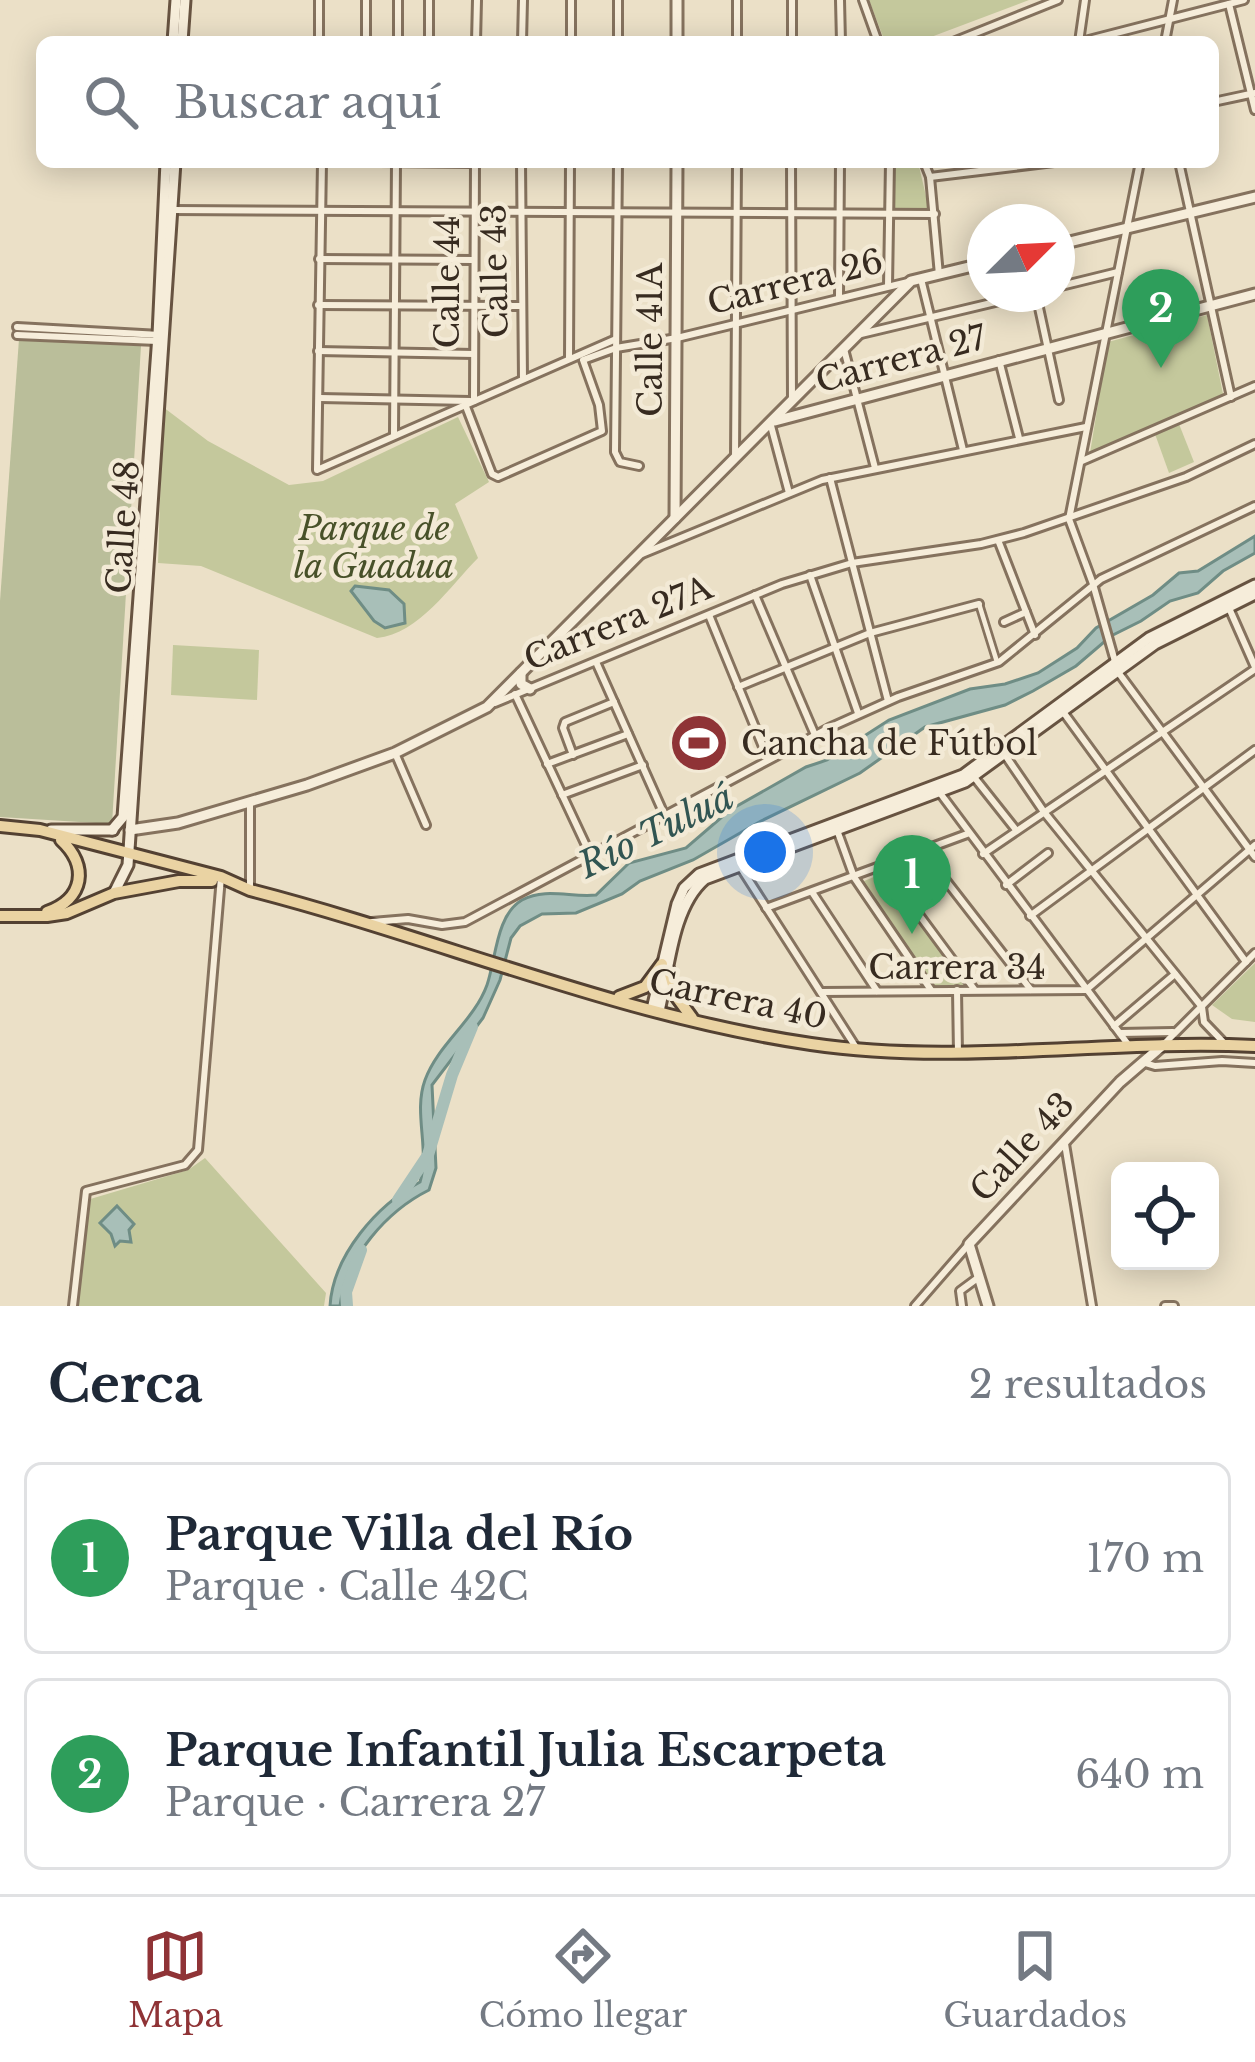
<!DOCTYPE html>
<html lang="es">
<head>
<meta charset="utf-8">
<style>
  body { margin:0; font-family:"Libre Baskerville",serif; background:#f6f6f7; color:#1f2937 }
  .controls { position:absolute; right:36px; bottom:36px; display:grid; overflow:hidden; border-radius:18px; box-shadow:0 6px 30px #0003 }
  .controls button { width:108px; height:108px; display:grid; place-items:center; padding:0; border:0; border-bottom:3px solid #e0e1e3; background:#fff; color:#1f2937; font:60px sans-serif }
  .compass { position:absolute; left:967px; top:204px; width:108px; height:108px; border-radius:50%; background:#fff; box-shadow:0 6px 30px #0003; rotate:66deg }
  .you { position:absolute; left:765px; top:852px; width:42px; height:42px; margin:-30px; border:9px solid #fff; border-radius:50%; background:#1a73e8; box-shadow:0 0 0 18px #1a73e833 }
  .badge { display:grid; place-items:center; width:78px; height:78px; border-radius:50%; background:#8f3336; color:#fff; font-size:39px; font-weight:700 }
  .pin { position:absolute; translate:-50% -99px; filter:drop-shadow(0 3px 6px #0008) }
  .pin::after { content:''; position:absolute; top:63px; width:42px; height:36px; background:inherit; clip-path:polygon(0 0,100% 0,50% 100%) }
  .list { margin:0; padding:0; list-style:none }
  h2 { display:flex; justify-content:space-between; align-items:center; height:156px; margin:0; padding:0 48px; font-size:51px }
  h2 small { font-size:39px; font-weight:400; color:#747a83 }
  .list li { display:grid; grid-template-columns:78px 1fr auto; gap:36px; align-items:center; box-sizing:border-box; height:192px; margin:0 24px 24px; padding:0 24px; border:3px solid #e0e1e3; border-radius:18px }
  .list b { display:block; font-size:45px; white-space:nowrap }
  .list p { margin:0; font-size:39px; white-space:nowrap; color:#747a83 }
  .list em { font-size:39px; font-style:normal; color:#747a83 }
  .icon { flex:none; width:66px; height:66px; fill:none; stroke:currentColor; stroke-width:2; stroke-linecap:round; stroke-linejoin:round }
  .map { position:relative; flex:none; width:1255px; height:1306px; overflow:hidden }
  .search { position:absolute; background:#fff; box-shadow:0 6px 30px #0003; left:36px; right:36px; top:36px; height:132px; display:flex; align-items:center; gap:30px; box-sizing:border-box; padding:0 42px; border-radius:18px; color:#747a83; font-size:45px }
  .sheet { height:588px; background:#fff }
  nav { display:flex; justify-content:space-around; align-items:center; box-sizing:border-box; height:168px; border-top:3px solid #e0e1e3; background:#fff; font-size:33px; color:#747a83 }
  nav a { display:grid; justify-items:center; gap:6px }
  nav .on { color:#8f3336 }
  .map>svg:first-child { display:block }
  .green { fill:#c4c89c }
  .cemetery { fill:#babe9a }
  .water { fill:#a8bfb8; stroke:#6f8d85; stroke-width:3 }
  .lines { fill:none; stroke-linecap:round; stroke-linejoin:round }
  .river { stroke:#a8bfb8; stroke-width:12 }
  .pedestrian-casing { stroke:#85725e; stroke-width:10 }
  .minor-casing { stroke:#85725e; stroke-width:12 }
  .tertiary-casing { stroke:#85725e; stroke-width:15 }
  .secondary-casing { stroke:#675341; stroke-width:15 }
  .primary-casing { stroke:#534132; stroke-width:16 }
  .pedestrian { stroke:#f6edda; stroke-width:4.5 }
  .minor { stroke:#f6edda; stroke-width:6 }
  .tertiary { stroke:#f6edda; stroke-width:9 }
  .secondary { stroke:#f6edda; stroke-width:9 }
  .primary { stroke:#ead3a3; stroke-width:10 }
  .labels { text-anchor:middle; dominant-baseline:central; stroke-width:9; stroke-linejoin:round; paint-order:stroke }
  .street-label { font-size:33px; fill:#372b20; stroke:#f3ead6 }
  .park-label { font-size:33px; font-style:italic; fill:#485129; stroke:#f3ead6 }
  .poi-label { font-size:33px; fill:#372b20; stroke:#f3ead6; text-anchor:start }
  .water-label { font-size:36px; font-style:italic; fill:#315552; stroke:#f3ead6 }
</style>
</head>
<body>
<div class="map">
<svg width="1255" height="1306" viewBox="0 0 1255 1306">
  <rect width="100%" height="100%" fill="#ebe0c7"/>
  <g class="green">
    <polygon points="869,0 1029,0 931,37 930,42 885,42"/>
    <polygon points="894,162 918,162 929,209 893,209"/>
    <polygon points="1207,315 1223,394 1090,453 1108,342"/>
    <path d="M163,407L208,441L289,485L323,481L458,417L489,482L455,504L478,558C450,586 419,634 377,638L201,566L158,563Z"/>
    <polygon points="1179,424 1194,462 1169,473 1155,434"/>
    <polygon points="173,645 259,650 257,700 171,695"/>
    <polygon points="883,873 965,986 933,986 862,882"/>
    <polygon points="1255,963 1255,1022 1232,1019 1212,1005"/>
    <polygon points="205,1158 326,1293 324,1306 77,1306 87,1200 188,1170"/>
  </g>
  <polygon class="cemetery" points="19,339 141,346 112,824 0,817 0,601"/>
  <g class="water">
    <path d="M1255,536V553L1223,571L1198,593L1170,601L1141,621L1111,636L1076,666L1033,691L1005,705L925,727L860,773L761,821L693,860L640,881L622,894L576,913L542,914L520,926L511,938L500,980L483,1018L432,1085L436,1168L429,1190C387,1211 346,1257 340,1306H330C333,1255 377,1205 420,1182C430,1148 413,1113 425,1080C438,1044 474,1021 487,985C496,959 496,915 522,900C546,887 572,898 596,895L629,863L686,848L730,810L806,767L827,760L889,720L970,689L1005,684L1038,673L1077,648L1096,628L1153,595L1179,573L1198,571Z"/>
    <polygon points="355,586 389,590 404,604 405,623 385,628 374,621 351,591"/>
    <polygon points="117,1206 134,1224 129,1230 131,1242 120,1241 115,1246 111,1234 100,1223"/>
  </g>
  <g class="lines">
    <g class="river">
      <polyline points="398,1200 428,1155 452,1075 472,1027"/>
      <polyline points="347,1306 346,1292 361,1250"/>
    </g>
    <g class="pedestrian-casing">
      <polyline id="pedestrian" points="979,604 997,662"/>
    </g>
    <g class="minor-casing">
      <g id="minor">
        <polyline points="840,0 841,42"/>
        <polyline points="863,0 878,42"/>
        <polyline points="1229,4 1255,110"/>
        <polyline points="319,42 319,0"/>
        <polyline points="366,42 366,0"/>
        <polyline points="398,42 398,0"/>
        <polyline points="429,42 429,0"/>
        <polyline points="476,42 477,0"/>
        <polyline points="522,42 523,0"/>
        <polyline points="571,42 571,0"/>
        <polyline points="618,42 618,0"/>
        <polyline points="737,42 737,0"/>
        <polyline points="792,42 792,0"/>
        <polyline points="953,42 1058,0"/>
        <polyline points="1079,42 1085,0"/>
        <polyline points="1081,42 1244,0"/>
        <polyline points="1165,42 1173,0"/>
        <polyline points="1213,102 1255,93"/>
        <polyline points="322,162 317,470 616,339"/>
        <polyline points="380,162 475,163"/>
        <polyline points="521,162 523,379"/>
        <polyline points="618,162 615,452 620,462 639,466"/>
        <polyline points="791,162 792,400"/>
        <polyline points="924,162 930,177 939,275"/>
        <polyline points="1140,162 1069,519 1093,584 1118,672 1255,857"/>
        <polyline points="1179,162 1231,397"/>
        <polyline points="930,177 1054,162"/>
        <polyline points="172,210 935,214"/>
        <polyline points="319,259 474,260"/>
        <polyline points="921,279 963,450"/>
        <polyline points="888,286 890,162"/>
        <polyline points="1057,287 1118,272"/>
        <polyline points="1036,294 1059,400"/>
        <polyline points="839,297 840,162"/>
        <polyline points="318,305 522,306"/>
        <polyline points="17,327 160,335"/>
        <polyline points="861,334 1029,294"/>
        <polyline points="17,335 157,341"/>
        <polyline points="844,349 875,468"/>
        <polyline points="318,351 474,354"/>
        <polyline points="569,359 570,162"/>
        <polyline points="999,360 1019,438"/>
        <polyline points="320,398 470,401"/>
        <polyline points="474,401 475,162"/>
        <polyline points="465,404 492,474 498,477 602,431 599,405 583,360 616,348 677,338 908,282"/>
        <polyline points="770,422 789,493"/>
        <polyline points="394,434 396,162"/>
        <polyline points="735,458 737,162"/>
        <polyline points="1082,461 1255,386"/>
        <polyline points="830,478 888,701"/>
        <polyline points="998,540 1035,635"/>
        <polyline points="642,554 822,480 1086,427"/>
        <polyline points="810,575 858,713"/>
        <polyline points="755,595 815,735"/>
        <polyline points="1229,608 1255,667"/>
        <polyline points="709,615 768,759"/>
        <polyline points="1004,622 1026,612"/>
        <polyline points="596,662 663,812"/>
        <polyline points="738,687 870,633 979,604"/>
        <polyline points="515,694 590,854"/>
        <polyline points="495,703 782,584 852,563 981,544 1024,533 1186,477 1255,444"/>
        <polyline points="1061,709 1246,962"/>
        <polyline points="1003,752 1044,812 1202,1007 1204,1022 1226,1045"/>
        <polyline points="395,753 426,825"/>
        <polyline points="573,755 563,728 565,722 614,702"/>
        <polyline points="547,764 628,734"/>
        <polyline points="974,777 1016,830"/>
        <polyline points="937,789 1130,1047"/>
        <polyline points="562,795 643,765"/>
        <polyline points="250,804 250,890"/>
        <polyline points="837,830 854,877 931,990"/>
        <polyline points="923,851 1031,990"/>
        <polyline points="983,854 1255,669"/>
        <polyline points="739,865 857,1049"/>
        <polyline points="883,866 974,989"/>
        <polyline points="1006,885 1048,853"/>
        <polyline points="812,892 877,991"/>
        <polyline points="766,908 967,834"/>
        <polyline points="1030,916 1255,750"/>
        <polyline points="372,922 408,919 442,925 465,922 829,728 898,697 999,662 1101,579 1255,506"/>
        <polyline points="957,990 958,1053"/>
        <polyline points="821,992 1086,990 1255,845"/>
        <polyline points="1114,1026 1175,974"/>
        <polyline points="1120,1033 1173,1032"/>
        <polyline points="1164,1044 1255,953"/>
        <polyline points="1145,1063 1155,1066 1222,1061 1255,1063"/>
        <polyline points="1065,1144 1092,1306"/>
        <polyline points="73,1306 86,1191 185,1165 198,1150 221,877"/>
        <polyline points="915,1306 969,1244"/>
        <polyline points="962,1306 960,1291 979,1277"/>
        <polyline points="1165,1306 1174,1306"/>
      </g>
    </g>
    <g class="tertiary-casing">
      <g id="tertiary">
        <polyline points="677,0 677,42"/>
        <polyline points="1057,245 1255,197"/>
        <polyline points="775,421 1255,294"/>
        <polyline points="675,518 677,162"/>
        <polyline points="521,673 521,684 530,689"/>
        <polyline points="130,830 178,823 307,785 395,753 487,707 911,281 985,263"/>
        <polyline points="988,1306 969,1244 1120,1082 1163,1045"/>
      </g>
    </g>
    <g class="secondary-casing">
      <g id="secondary">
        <polyline points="173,42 176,0"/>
        <polyline points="182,42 185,0"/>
        <polyline points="51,830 113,830"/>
        <polyline points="112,830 123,817 158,335 166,162"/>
        <polyline points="114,893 128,865 175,162"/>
        <polyline points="652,1009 677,904 684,888 699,874 963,775 1149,638 1255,585"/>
        <path d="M659,1011C669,970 672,907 705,879L965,782L1155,644L1255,594"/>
      </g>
    </g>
    <g class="primary-casing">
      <g id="primary">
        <path d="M0,826L40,830L221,877L250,890C437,938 619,1016 811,1044C959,1066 1106,1039 1255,1046"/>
        <path d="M47,912C84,899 89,866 61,840"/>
        <polyline points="0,916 47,916 67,913 114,893 179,881 212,881"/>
        <polyline points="669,971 676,996 692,1018"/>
        <polyline points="619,997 645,987 662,964"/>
      </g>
    </g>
    <use href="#pedestrian" class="pedestrian"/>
    <use href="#minor" class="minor"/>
    <use href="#tertiary" class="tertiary"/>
    <use href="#secondary" class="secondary"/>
    <use href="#primary" class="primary"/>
  </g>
  <defs>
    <g id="stadium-disc" transform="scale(3)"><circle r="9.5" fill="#8f3336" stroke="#f3ead6"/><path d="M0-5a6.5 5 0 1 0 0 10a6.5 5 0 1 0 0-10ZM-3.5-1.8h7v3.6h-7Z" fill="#fff"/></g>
  </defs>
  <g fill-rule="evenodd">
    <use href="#stadium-disc" x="699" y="743"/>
  </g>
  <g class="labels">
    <g class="street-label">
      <text transform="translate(495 271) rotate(-91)">Calle 43</text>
      <text transform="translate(447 282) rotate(-90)">Calle 44</text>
      <text transform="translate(795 282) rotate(-14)">Carrera 26</text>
      <text transform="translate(650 340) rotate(-90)">Calle 41A</text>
      <text transform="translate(901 359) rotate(-15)">Carrera 27</text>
      <text transform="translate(123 527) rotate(-86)">Calle 48</text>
      <text transform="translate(618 623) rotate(-22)">Carrera 27A</text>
      <text x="957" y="967">Carrera 34</text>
      <text transform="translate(738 999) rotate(12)">Carrera 40</text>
      <text transform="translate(1022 1147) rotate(-47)">Calle 43</text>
    </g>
    <g class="park-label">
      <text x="374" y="528">Parque de<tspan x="374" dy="38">la Guadua</tspan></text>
    </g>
    <g class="poi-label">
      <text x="741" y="743">Cancha de Fútbol</text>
    </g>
    <g class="water-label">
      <text transform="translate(656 831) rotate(-26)">Río Tuluá</text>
    </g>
  </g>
</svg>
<div class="controls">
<button><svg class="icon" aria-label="locate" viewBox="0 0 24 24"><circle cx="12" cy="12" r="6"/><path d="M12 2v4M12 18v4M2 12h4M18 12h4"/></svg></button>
</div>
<svg class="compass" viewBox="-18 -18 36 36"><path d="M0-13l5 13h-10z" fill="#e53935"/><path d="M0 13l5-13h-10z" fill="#747a83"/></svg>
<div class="you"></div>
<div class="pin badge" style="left:912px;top:934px;background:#2e9e5b">1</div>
<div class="pin badge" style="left:1161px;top:368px;background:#2e9e5b">2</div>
<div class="search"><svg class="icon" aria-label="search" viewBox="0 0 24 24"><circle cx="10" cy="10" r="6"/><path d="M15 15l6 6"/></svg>Buscar aquí</div>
</div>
<section class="sheet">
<h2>Cerca<small>2 resultados</small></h2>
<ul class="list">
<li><span class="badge" style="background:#2e9e5b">1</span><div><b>Parque Villa del Río</b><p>Parque · Calle 42C</p></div><em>170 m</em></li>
<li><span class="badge" style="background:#2e9e5b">2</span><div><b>Parque Infantil Julia Escarpeta</b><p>Parque · Carrera 27</p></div><em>640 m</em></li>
</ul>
</section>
<nav>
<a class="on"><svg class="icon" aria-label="map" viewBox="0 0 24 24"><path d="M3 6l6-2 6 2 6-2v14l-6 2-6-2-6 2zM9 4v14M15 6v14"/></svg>Mapa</a>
<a><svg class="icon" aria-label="directions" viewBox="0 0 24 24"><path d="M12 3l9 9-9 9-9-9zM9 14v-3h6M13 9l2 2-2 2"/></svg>Cómo llegar</a>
<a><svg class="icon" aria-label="saved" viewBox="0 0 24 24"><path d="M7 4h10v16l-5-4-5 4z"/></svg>Guardados</a>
</nav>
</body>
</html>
